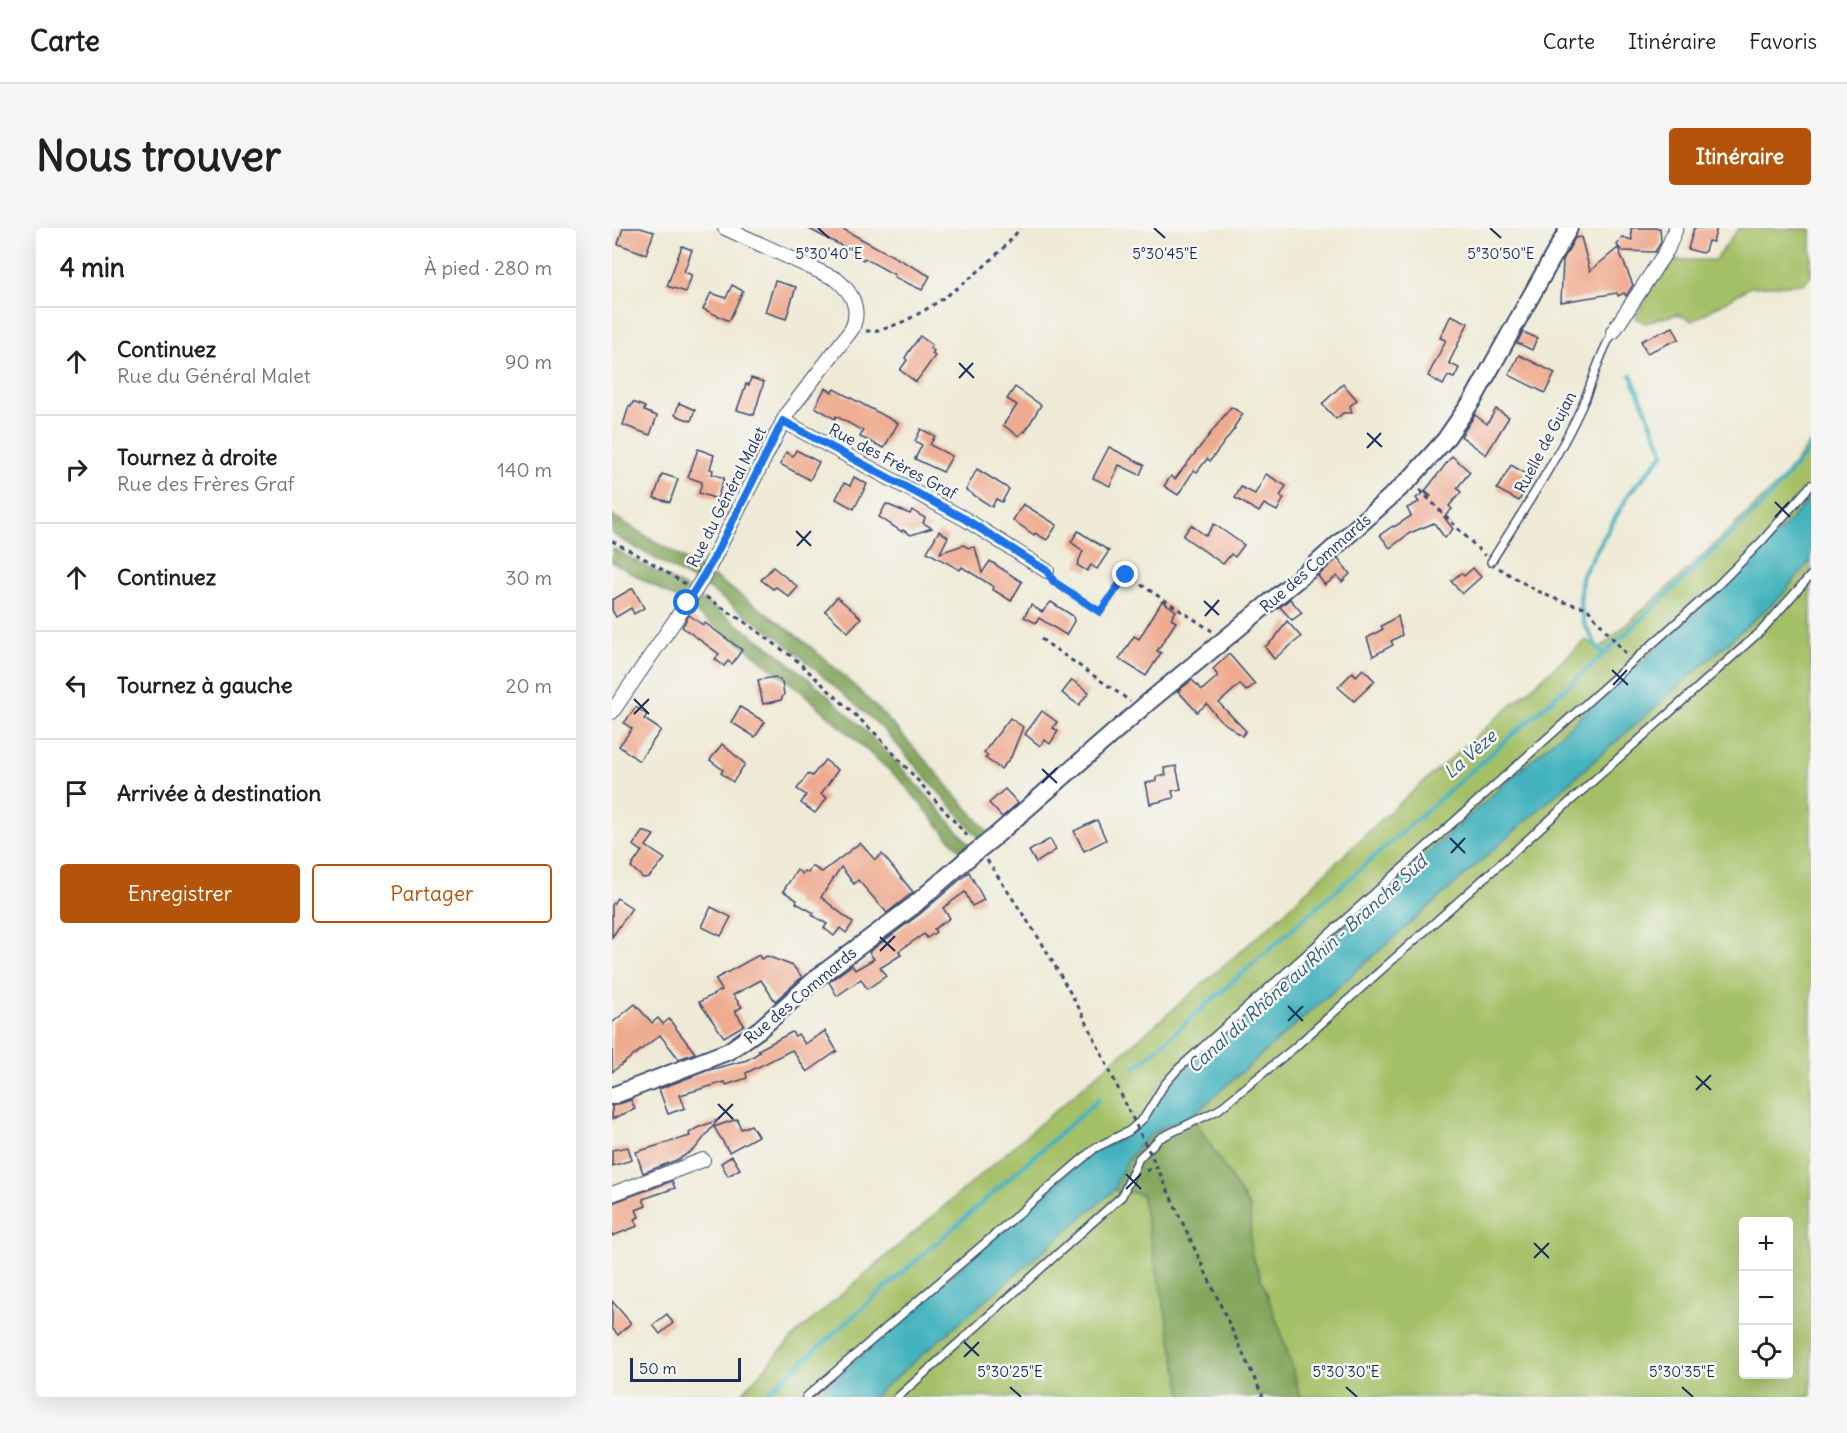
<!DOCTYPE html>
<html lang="fr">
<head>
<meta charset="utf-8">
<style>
  body { margin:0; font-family:Delius,sans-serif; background:#f6f6f6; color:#202124 }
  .controls { position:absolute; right:18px; bottom:18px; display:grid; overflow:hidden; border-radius:6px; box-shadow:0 6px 24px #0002 }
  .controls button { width:54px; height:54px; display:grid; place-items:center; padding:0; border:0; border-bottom:2px solid #e0e0e0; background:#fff; color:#202124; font:30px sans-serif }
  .scale { position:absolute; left:18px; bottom:15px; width:111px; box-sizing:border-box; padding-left:6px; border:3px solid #1b2f5e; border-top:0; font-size:16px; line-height:21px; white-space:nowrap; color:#1b2f5e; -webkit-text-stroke:4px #f6f6f2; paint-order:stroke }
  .stop { position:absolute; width:18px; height:18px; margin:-14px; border:4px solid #1a73e8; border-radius:50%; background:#fff }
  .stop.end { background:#1a73e8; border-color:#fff; box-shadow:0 2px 6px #0008 }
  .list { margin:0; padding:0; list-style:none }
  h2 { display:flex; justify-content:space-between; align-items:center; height:78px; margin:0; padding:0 24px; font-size:26px }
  h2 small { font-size:20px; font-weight:400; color:#757577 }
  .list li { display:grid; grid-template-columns:39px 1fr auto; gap:18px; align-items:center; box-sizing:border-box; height:108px; padding:0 24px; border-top:2px solid #e0e0e0 }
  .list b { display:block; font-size:22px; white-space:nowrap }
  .list p { margin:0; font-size:20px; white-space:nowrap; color:#757577 }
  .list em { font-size:20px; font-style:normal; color:#757577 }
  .actions { display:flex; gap:12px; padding:18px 24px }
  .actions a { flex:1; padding:14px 0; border:2px solid #b45309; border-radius:6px; text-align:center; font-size:21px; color:#b45309 }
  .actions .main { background:#b45309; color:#fff }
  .icon { flex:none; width:33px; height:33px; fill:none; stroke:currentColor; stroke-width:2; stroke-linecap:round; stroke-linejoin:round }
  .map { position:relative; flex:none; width:1199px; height:1169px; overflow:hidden; border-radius:6px }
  header { display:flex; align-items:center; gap:36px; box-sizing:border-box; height:84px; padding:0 30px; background:#fff; border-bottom:2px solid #e0e0e0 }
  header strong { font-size:28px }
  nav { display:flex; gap:33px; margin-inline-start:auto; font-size:21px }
  .intro { display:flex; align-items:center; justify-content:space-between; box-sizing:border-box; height:144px; padding:0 36px }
  h1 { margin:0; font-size:42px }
  .button { padding:15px 27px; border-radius:6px; background:#b45309; color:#fff; font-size:21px; font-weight:700 }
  main { display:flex; gap:36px; padding:0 36px }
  aside { flex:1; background:#fff; border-radius:6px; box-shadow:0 6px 24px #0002 }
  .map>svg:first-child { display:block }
  .green { fill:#a4c066; stroke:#607862; stroke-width:1.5; fill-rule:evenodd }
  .forest { fill:#83a65b; stroke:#4f6a5c; stroke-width:1.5 }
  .water { fill:#43b2bd; stroke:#2f708e; stroke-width:1.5 }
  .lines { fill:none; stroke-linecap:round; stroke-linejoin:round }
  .stream { stroke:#43b2bd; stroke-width:4.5 }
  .building { fill:#efab90 }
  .service-casing { stroke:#3b4b70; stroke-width:10 }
  .minor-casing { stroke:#3b4b70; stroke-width:16 }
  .tertiary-casing { stroke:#3b4b70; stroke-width:20 }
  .path { stroke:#3b4b70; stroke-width:3; stroke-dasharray:4.5 4.5; stroke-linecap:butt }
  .service { stroke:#fff; stroke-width:7 }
  .minor { stroke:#fff; stroke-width:14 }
  .tertiary { stroke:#fff; stroke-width:16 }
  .minor-bridge-casing { stroke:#3b4b70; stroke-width:16; stroke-linecap:butt }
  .tertiary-bridge-casing { stroke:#3b4b70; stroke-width:20; stroke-linecap:butt }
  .path-bridge { stroke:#3b4b70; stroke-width:3; stroke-dasharray:4.5 4.5; stroke-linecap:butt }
  .minor-bridge { stroke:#fff; stroke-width:14 }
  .tertiary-bridge { stroke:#fff; stroke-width:16 }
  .route { stroke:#1a73e8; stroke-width:8 }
  .ticks { fill:none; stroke:#1b2f5e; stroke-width:2 }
  .labels { text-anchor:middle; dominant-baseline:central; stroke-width:5; stroke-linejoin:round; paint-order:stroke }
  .street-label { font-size:16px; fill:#1b2f5e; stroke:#f6f6f2 }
  .water-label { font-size:18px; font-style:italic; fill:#295d7f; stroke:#f6f6f2 }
  .ticks-label { font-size:15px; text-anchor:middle; fill:#1b2f5e; stroke:#f6f6f2; stroke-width:5; stroke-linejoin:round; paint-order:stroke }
</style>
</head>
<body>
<header>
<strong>Carte</strong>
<nav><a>Carte</a><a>Itinéraire</a><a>Favoris</a></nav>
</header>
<div class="intro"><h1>Nous trouver</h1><a class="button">Itinéraire</a></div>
<main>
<aside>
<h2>4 min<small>À pied · 280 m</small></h2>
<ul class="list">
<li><svg class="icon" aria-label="ahead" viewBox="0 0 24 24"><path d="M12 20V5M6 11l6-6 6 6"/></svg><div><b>Continuez</b><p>Rue du Général Malet</p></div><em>90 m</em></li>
<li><svg class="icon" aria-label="right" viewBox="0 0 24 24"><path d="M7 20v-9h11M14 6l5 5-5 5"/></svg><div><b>Tournez à droite</b><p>Rue des Frères Graf</p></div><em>140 m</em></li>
<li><svg class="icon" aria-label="ahead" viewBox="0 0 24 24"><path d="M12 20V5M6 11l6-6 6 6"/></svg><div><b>Continuez</b></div><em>30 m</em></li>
<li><svg class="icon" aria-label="left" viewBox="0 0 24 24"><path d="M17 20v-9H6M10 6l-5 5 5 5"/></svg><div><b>Tournez à gauche</b></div><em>20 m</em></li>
<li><svg class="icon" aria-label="arrive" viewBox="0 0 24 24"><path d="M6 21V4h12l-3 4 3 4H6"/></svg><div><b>Arrivée à destination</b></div></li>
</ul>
<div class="actions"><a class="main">Enregistrer</a><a>Partager</a></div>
</aside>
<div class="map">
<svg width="1199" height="1169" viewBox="0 0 1199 1169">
  <rect width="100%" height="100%" fill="#f6f6f2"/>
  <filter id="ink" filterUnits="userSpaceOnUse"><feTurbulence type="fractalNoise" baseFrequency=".0167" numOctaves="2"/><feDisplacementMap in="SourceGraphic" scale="12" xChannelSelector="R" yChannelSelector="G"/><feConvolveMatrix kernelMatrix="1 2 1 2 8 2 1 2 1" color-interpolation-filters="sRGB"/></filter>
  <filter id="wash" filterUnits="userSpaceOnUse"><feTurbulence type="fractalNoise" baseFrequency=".008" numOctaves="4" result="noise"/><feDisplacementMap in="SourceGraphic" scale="24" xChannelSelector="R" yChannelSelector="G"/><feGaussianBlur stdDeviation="1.35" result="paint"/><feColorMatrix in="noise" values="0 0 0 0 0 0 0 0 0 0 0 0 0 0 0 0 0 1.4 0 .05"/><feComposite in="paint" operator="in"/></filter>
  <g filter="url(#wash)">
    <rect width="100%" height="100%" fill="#eeead5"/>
    <g class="green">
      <polygon points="1127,0 1199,1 1199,48 1192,56 1138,59 1081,93 1065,86 1033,95 1023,90 1055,32 1103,32"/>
      <path d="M1199,214V270L1130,344L560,854C536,888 522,910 481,923L203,1169H126L185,1105L659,697L775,586L974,412L987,421L1074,343L1166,256Z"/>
      <path d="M1199,332V1169H689L669,1104L639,1024L638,980L580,888L1170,367ZM1132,994H1176V1146H1132Z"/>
      <polygon points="502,962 529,966 571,1169 261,1169"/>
    </g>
    <g class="forest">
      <polygon points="0,287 89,341 82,353 0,306"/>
      <polygon points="0,320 76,361 68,373 0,334"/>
      <path d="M101,348C137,373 173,397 207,426C270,479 322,542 376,604L368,611L272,502L171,413L94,359Z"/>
      <path d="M85,368C113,388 143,408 170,429C241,485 300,549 358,617L348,623L289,553L192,466L130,417L77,380Z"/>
      <path d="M580,888L638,980L639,1024L669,1104L689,1169H571L529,966L502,962C509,937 524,917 545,902C555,896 569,892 580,888Z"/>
    </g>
    <path class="water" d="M1199,270V332L1170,367L580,888C569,892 555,896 545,902C524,917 509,937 502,962L261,1169H202L481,923C522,910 536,888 560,854L1130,344Z"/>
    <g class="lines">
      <g class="stream">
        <polyline points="992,426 986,421 972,395 968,375 970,348 1017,266 1052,225 1019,147"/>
        <polyline points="523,840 992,426 1149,278 1199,220"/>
        <polyline points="150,1169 487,871"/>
      </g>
    </g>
    <g id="blocks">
      <g class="building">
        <polygon points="11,0 28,0 42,4 34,26 6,16"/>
        <polygon points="195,0 229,0 318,48 310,62 282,49 283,47 252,30 251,32 239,25 240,23"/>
        <polygon points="1019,0 1048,0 1049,14 1043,24 1010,23 1005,17 1010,9 1020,12"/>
        <polygon points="1082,0 1105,0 1101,14 1096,13 1093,23 1090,25 1076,21"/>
        <polygon points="969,9 978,43 1006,20 1021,57 1014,68 1012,65 1006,68 1005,65 949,74 951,32 963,10"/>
        <polygon points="70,18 80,22 72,44 80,47 74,64 55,58"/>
        <polygon points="163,53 184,59 174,91 153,84"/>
        <polygon points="120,57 131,63 117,93 91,81 99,65 114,70"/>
        <polygon points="839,87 856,95 837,135 847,140 842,150 836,148 831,157 816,148 834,112 828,110"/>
        <polygon points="1061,99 1067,111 1035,125 1029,113"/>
        <polygon points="911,104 925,110 920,122 905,115"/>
        <polygon points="308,108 320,117 318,120 322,123 320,126 323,128 304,154 288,142 295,132 293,130 296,125"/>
        <polygon points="907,127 943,145 933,165 897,147"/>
        <polygon points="139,150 152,154 142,187 125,182 134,156 137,157"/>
        <polygon points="731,156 745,172 738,178 740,185 731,185 724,191 710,176"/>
        <polygon points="403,159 429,177 413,204 411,203 407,208 391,197 405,177 395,171"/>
        <polygon points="213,160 220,164 222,161 286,195 272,220 248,209 251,203 224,188 223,191 203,179"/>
        <polygon points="21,174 33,179 32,183 45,188 38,207 11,197 17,178 19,179"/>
        <polygon points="67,175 83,182 79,193 63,187"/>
        <polygon points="619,179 631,186 622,199 623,200 598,233 595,231 585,244 582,242 566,267 552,258 559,248 563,251"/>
        <polygon points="884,181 897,189 874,227 849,208 863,187 875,196"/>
        <polygon points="309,201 323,208 318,217 340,228 331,244 303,231 310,217 303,213"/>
        <polygon points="497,219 532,237 528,247 507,237 498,258 481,250"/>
        <polygon points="86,221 102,227 98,241 101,242 100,246 112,250 105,271 87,265 90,254 76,249"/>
        <polygon points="184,222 207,234 198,252 168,236 174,224 181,228"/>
        <polygon points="840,228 858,244 845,260 849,264 837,278 840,281 832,289 841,301 833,310 822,295 798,305 778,320 768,307 781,298 782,299 799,288 795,280 807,274 804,270 813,264 817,269 819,268 813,263"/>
        <polygon points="899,237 913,245 909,253 915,256 907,273 885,261"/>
        <polygon points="365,241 397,261 390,274 384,271 380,279 354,262"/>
        <polygon points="50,246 66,251 58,274 42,270"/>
        <polygon points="654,246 674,258 668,268 672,270 665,283 652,276 647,284 623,270 629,259 643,266"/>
        <polygon points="242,249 255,256 242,281 224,271 232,255 238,258"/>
        <polygon points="274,276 298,286 300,282 313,290 311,295 320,300 299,307 291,302 290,304 267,289"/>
        <polygon points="411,276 445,297 435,312 423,305 422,307 401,292"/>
        <polygon points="602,296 632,317 623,329 619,326 611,336 571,308 579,297 594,308"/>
        <polygon points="327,303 336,309 328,325 351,317 357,320 363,319 370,345 378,333 410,354 399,373 380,361 382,359 350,339 348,342 315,324"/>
        <polygon points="466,303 497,323 485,341 479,337 475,343 465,337 471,323 459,314"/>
        <polygon points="726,330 738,346 730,354 725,348 713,357 706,348"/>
        <polygon points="161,339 186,359 177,369 164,359 161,361 149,352"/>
        <polygon points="861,340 869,349 850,366 839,353 849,345 852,348"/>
        <polygon points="21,360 32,380 22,386 19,380 4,389 0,382 0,372"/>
        <polygon points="225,369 249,390 236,404 213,383"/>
        <polygon points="678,371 690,385 680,392 668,379"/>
        <polygon points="550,373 564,383 559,391 564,394 545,423 549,425 534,448 507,431 522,408 527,411"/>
        <polygon points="439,374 461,388 462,393 454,407 427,390 424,395 412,389 419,377 430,384"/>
        <polygon points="77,387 91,397 93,395 130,422 120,436 116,433 112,438 103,431 107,426 70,399"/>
        <polygon points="786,388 790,407 779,413 781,417 761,428 755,410 771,401 769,398"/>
        <polygon points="675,393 689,409 662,431 653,419 663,410"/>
        <polygon points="617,426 643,456 634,463 628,456 607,475 634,503 630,508 607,491 595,476 585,484 566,463 580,452 590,462 606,448 601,441"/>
        <polygon points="751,441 763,453 742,473 726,459 741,444 744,448"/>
        <polygon points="163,449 170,454 172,466 169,472 151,476 146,452"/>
        <polygon points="460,452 477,464 467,477 450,465"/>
        <polygon points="24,479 35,487 32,491 49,502 27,533 7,518 20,501 12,495"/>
        <polygon points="128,479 153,494 143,509 119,494"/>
        <polygon points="430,483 445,494 441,500 446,503 438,516 433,512 428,518 413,506"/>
        <polygon points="398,490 411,499 399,529 389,541 373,530 376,528 372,524"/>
        <polygon points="110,516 133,536 121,554 109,545 111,542 98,532"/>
        <polygon points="213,532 226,542 209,566 215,570 203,585 189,575 194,567 185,561 196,546 200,548"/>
        <polygon points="564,538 569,561 560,563 562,570 538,576 534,555 544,553 544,549 554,547 552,540"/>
        <polygon points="393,561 406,575 390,589 377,575"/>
        <polygon points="485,592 494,612 472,623 462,603"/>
        <polygon points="31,603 42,607 34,618 53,631 37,649 31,650 19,639 30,623 21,617"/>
        <polygon points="438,611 444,622 424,635 417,623"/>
        <polygon points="248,615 263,632 270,626 301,664 275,685 246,652 242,656 229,639 209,669 241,695 234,705 228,700 222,708 212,700 215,696 200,687 202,685 184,675 185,672 171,663 185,642 190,646 192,643 196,645 200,638 210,644"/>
        <polygon points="357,644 372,672 360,678 353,664 331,680 338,690 322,701 324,704 315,710 312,706 287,723 289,727 268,740 274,748 255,761 249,751 225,768 217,754 240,737 243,742 262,731 257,724 308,686"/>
        <polygon points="5,670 20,680 0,709 0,677"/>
        <polygon points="99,679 119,689 109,708 90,699"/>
        <polygon points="147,727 149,731 155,728 181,738 190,749 163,773 149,752 121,767 130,779 123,783 132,797 112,809 87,774 110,762 103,751"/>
        <polygon points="23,776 40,795 46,790 51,796 57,791 83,825 67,831 48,807 0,844 0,795"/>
        <polygon points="213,803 225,823 195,844 180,822 134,845 135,850 114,857 113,854 68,867 73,880 56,886 47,861 97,842 135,832 148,824 146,822 180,804 183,808 186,806 193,816"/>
        <polygon points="19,872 23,881 0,891 0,878"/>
        <polygon points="125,891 129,901 139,897 146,908 117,924 102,899"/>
        <polygon points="106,892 83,921 67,931 31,945 24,924 78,908 77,905 85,900"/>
        <polygon points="16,919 20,932 0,938 0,922"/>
        <polygon points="120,928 128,941 116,948 109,935"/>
        <polygon points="60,953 63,960 31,971 34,978 24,982 27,989 23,991 26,998 0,1008 0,975"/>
        <polygon points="0,1073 19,1095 6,1107 0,1100"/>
        <polygon points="55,1086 61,1095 48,1106 41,1097"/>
      </g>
    </g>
  </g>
  <g filter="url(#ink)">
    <use href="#blocks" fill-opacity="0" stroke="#3b4b70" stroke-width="1.5"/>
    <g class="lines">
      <g class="service-casing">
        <g id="service">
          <path d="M879,334C910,284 944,234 969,180C981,154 986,129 1001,104"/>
          <polyline points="194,1169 483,920 517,903 532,890 552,857 566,841 1104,359 1150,313 1199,257"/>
          <polyline points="286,1169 510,968 527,930 548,910 606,882 682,820 1149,403 1199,347"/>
        </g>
      </g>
      <g class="minor-casing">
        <g id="minor">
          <polyline points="1001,104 1055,22 1064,0"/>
          <polyline points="171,193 353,291 435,343"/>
          <path d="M93,347L176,184L240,101C249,81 240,64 224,51L113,0"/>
          <polyline points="0,484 75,375"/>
          <polyline points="0,966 91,932"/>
        </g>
      </g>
      <g class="tertiary-casing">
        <g id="tertiary">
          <polyline points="380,611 540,471 703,337 798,251 833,212 862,170 957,0"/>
          <polyline points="0,868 117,823 148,801 206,749 301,678 355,631"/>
        </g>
      </g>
      <g class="path">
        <path d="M254,103C296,106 385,34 408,0"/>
        <polyline points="808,262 873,328"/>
        <polyline points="0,313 35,332 73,356"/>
        <path d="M887,340C913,357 943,375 974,379L1014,426"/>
        <polyline points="443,354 488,384 514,347 600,403"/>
        <polyline points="94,369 137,397 183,431 266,508 358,611"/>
        <polyline points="429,411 518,473"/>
        <polyline points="375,632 430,715 472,789 516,881"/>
        <polyline points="534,943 545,939 651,1169"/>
      </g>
      <use href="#service" class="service"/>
      <use href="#minor" class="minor"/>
      <use href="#tertiary" class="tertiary"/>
      <g class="minor-bridge-casing">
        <polyline id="minor-bridge" points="75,375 93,347"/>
      </g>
      <g class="tertiary-bridge-casing">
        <polyline id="tertiary-bridge" points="355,631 380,611"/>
      </g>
      <polyline class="path-bridge" points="516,881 545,939"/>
      <use href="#minor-bridge" class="minor-bridge"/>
      <use href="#tertiary-bridge" class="tertiary-bridge"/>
    </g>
  </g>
  <g class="lines" filter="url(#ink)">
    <polyline class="route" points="75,375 101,332 171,193 353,291 435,343 442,354 488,384 514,347"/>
  </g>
  <path class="ticks" d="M206,0L217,10M542,0L553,10M878,0L889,10M347,135L362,150M347,150L361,135M755,205L770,219M755,220L769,205M1163,274L1178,289M1163,289L1177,274M184,303L199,318M185,318L199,303M592,373L607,387M593,388L607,372M1000,442L1016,457M1001,457L1015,442M22,471L37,486M22,486L37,471M430,541L445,555M430,555L445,540M838,610L853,625M839,625L853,610M268,709L283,723M268,723L283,708M676,778L691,793M676,793L691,778M1084,848L1099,862M1084,862L1099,847M106,876L121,891M106,891L121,876M514,946L529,961M514,961L529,946M922,1015L937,1030M922,1030L937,1015M352,1114L367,1128M352,1129L367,1114M398,1159L409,1169M734,1159L745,1169M1070,1159L1081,1169"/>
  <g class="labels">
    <g class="street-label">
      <text transform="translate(933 214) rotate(-62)">Ruelle de Gujan</text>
      <text transform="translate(281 233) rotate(28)">Rue des Frères Graf</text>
      <text transform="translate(114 269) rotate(-63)">Rue du Général Malet</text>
      <text transform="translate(703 335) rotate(-41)">Rue des Commards</text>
      <text transform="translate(188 767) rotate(-40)">Rue des Commards</text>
    </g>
    <g class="water-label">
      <text transform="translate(858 526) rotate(-41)">La Vèze</text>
      <text transform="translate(695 736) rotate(-42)">Canal du Rhône au Rhin - Branche Sud</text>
    </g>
  </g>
  <g class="ticks-label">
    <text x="217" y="31">5°30'40"E</text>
    <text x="553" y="31">5°30'45"E</text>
    <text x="889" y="31">5°30'50"E</text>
    <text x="398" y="1149">5°30'25"E</text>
    <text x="734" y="1149">5°30'30"E</text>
    <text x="1070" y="1149">5°30'35"E</text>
  </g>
</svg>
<div class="controls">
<button>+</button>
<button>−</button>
<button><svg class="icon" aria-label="locate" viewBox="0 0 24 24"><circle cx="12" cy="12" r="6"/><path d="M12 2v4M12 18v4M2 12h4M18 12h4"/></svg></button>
</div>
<div class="scale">50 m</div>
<div class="stop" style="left:75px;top:375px"></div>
<div class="stop end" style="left:514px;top:347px"></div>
</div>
</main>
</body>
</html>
